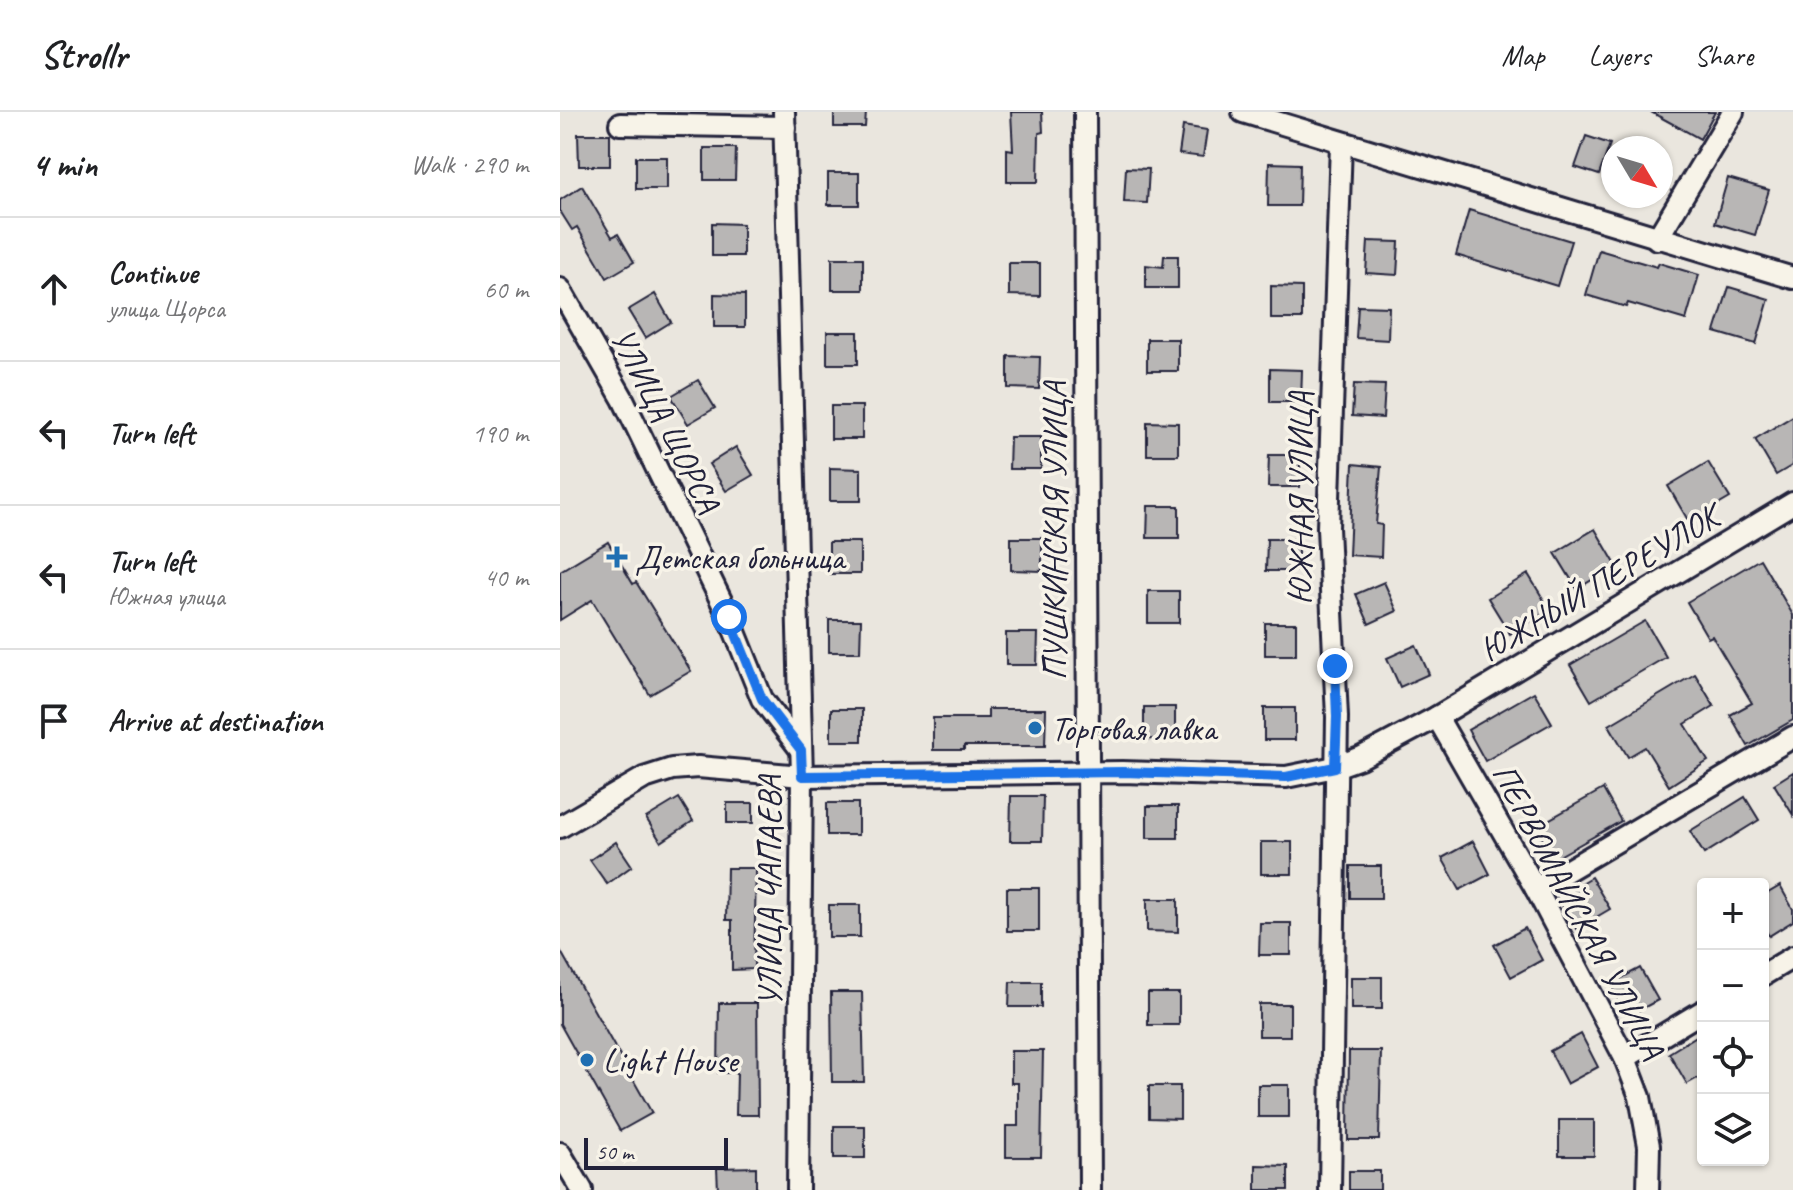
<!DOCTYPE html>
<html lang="en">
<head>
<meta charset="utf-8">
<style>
  body { margin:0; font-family:Caveat,sans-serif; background:#f2f2f2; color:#202124 }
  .controls { position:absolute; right:24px; bottom:24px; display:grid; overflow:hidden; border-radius:8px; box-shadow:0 2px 6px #0004 }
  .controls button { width:72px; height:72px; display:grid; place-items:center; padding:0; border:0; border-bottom:2px solid #e0e0e0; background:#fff; color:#202124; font:40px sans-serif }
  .compass { position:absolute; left:1041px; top:24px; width:72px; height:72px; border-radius:50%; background:#fff; box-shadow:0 2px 6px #0004; rotate:128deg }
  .scale { position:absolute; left:24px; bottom:20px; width:144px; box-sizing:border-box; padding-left:8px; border:4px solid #22223b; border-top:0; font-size:22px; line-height:28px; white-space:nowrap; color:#22223b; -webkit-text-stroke:6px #f7f3e8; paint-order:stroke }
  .stop { position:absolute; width:24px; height:24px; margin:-18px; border:6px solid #1a73e8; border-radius:50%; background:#fff }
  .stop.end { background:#1a73e8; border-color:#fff; box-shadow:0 2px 8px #0008 }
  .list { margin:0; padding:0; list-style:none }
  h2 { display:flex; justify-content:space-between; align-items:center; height:104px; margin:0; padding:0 32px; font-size:34px }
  h2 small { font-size:26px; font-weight:400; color:#757577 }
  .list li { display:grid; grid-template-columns:52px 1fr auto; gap:24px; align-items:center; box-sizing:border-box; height:144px; padding:0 32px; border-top:2px solid #e0e0e0 }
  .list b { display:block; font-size:30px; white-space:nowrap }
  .list p { margin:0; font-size:26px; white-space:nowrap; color:#757577 }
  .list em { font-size:26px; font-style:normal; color:#757577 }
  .icon { flex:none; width:44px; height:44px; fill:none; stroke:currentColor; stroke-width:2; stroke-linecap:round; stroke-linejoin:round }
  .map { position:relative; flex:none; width:1233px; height:1078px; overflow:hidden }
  header { display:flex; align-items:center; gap:48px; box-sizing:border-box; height:112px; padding:0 40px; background:#fff; border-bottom:2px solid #e0e0e0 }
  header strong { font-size:38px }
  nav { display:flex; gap:44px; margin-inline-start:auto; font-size:28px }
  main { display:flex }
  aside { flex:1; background:#fff }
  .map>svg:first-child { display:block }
  .building { fill:#b8b6b5; stroke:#22223b; stroke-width:2 }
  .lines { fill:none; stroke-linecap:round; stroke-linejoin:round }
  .minor-casing { stroke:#22223b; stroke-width:26 }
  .minor { stroke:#f7f3e8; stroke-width:20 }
  .route { stroke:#1a73e8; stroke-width:10 }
  .poi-dot { fill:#1f6fb2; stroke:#f7f3e8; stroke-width:3 }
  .labels { text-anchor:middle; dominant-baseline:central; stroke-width:7; stroke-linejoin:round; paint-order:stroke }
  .street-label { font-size:34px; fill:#22223b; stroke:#f7f3e8 }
  .poi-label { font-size:34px; fill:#22223b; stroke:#f7f3e8; text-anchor:start }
</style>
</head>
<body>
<header>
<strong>Strollr</strong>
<nav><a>Map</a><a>Layers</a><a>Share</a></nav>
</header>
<main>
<aside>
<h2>4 min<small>Walk · 290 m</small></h2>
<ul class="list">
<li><svg class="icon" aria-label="ahead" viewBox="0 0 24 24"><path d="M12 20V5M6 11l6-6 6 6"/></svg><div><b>Continue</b><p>улица Щорса</p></div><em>60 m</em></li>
<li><svg class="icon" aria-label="left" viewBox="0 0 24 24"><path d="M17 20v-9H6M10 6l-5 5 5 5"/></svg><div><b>Turn left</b></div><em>190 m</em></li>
<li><svg class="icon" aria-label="left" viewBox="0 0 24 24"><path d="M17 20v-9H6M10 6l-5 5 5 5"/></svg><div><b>Turn left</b><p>Южная улица</p></div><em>40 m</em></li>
<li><svg class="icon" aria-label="arrive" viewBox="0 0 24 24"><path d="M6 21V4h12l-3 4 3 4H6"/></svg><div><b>Arrive at destination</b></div></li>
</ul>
</aside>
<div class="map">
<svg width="1233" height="1078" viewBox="0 0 1233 1078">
  <rect width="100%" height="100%" fill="#eae6de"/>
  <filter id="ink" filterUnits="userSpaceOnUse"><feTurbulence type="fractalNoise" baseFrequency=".0125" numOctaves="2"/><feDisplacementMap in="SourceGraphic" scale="16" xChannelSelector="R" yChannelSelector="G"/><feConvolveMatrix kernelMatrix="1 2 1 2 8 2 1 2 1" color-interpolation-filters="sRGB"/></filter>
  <g filter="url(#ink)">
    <g class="building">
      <polygon points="274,0 306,0 305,15 274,15"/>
      <polygon points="451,0 482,0 483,20 479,21 478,70 447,70 447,37 453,38"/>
      <polygon points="1091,0 1155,0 1140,27"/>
      <polygon points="623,14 647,18 643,45 619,42"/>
      <polygon points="18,22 50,22 50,54 19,54"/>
      <polygon points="1026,24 1050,32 1039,63 1015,55"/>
      <polygon points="144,36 176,36 175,68 144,68"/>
      <rect x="76" y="45" width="31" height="32"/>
      <polygon points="709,51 740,52 739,94 708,94"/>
      <polygon points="566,56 589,57 587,91 564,90"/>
      <rect x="268" y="61" width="31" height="32"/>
      <polygon points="1168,66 1209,78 1195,123 1155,111"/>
      <polygon points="22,74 52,125 58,122 74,150 47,166 17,115 12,118 0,99 0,88"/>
      <polygon points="909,98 1011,129 997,174 896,143"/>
      <polygon points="152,111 183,112 183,144 152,144"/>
      <polygon points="808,129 839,130 837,163 806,161"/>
      <polygon points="1039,138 1097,155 1099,151 1139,163 1126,208 1068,191 1066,195 1026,183"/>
      <polygon points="604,144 618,144 618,176 586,176 586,153 603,155"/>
      <rect x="272" y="146" width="31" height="32"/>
      <polygon points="449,151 480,151 480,184 449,183"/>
      <polygon points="711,174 742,175 742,207 711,207"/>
      <polygon points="1169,175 1209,187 1196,232 1155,220"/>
      <polygon points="95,182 111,210 85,226 68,198"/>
      <polygon points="154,182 185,183 185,215 154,215"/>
      <polygon points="798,194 829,195 828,228 796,226"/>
      <rect x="267" y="220" width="31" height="32"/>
      <rect x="587" y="227" width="31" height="32"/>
      <polygon points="448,244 480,245 479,277 448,276"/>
      <polygon points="710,257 742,258 741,290 710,290"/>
      <polygon points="138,268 155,296 128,312 111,284"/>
      <polygon points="794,272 825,273 823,306 792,304"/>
      <rect x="271" y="294" width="31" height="33"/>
      <polygon points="1233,304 1233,353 1216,363 1195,327"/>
      <polygon points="587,310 618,311 618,343 587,343"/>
      <polygon points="450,325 481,325 481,357 449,357"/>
      <polygon points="176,335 193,363 166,379 149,352"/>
      <polygon points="709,343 740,343 740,375 708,375"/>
      <polygon points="1148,350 1170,386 1129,410 1108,374"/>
      <polygon points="793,352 821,355 816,412 822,413 821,445 789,443"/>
      <polygon points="270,356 301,357 301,389 270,389"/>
      <polygon points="588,394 619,394 619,426 587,426"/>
      <polygon points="1035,417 1056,453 1017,477 995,441"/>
      <polygon points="451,426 482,426 482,459 451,458"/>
      <polygon points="707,427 738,427 738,459 706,459"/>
      <polygon points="48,430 73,472 76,470 131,559 90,583 32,488 0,508 0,459"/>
      <rect x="269" y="430" width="31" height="32"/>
      <polygon points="1200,447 1233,503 1233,608 1188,634 1170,603 1192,591 1152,524 1148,526 1127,490"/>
      <polygon points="968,462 990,498 950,522 928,486"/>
      <polygon points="824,470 837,499 809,512 796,482"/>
      <rect x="588" y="479" width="31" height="32"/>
      <polygon points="269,508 301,508 300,540 269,540"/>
      <polygon points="1085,509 1106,545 1031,589 1010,553"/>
      <rect x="705" y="511" width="31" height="32"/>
      <polygon points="446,521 478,521 477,553 446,553"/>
      <polygon points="856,533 869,562 840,575 827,546"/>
      <polygon points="1135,562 1154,594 1125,612 1148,649 1109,674 1085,635 1068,645 1049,613"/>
      <polygon points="974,580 992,611 925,649 908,618"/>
      <polygon points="584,595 615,595 615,628 584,627"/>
      <rect x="704" y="596" width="31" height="32"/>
      <rect x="271" y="597" width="31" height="32"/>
      <polygon points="428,597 486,597 485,634 404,634 404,638 373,638 373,606 428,606"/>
      <polygon points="1233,660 1233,703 1214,672"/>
      <polygon points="1043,677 1061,709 994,747 976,715"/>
      <polygon points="451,684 483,684 482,729 450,729"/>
      <polygon points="1185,685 1199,708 1144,742 1130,719"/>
      <polygon points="119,686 133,709 101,730 86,706"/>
      <rect x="167" y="691" width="26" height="20"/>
      <rect x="267" y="691" width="31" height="32"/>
      <rect x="587" y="694" width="31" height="32"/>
      <polygon points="913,729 930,762 900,778 882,746"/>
      <polygon points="56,730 72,754 47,772 30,748"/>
      <rect x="701" y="730" width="31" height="32"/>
      <rect x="790" y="754" width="31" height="32"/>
      <polygon points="167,756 196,756 194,857 172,858 172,808 166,808"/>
      <polygon points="1031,765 1050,797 1016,817 997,785"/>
      <polygon points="1220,774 1233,797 1233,809 1209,824 1203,814 1203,784"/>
      <rect x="447" y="776" width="32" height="43"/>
      <polygon points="587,787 618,787 618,820 587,819"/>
      <rect x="269" y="793" width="31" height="32"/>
      <polygon points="700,811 731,811 731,843 699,843"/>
      <polygon points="965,816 982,848 951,865 934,833"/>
      <polygon points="0,838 92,1001 60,1019 0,912"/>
      <polygon points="1080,856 1098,888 1067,905 1050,872"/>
      <rect x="791" y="865" width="31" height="32"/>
      <polygon points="450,870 481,870 481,895 449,895"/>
      <polygon points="271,880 302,880 304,970 272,970"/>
      <rect x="588" y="881" width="31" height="32"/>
      <polygon points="159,891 197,891 198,1003 176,1003 177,961 158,961"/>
      <rect x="699" y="892" width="31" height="32"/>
      <polygon points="1143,920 1143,963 1127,972 1109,941"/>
      <polygon points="1021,922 1038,955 1007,972 990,939"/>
      <polygon points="451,939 483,939 481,1045 446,1045 446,1014 458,1014 458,971 451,971"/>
      <polygon points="789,939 821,939 819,1028 788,1028"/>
      <rect x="698" y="973" width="31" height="32"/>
      <polygon points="589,974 620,974 620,1007 589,1006"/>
      <rect x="999" y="1008" width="35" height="36"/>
      <rect x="274" y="1014" width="31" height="32"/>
      <polygon points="696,1053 728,1054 728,1078 696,1078"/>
      <polygon points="196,1055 196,1078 158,1078 157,1056"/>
      <rect x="789" y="1059" width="31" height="19"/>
    </g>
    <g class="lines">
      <g class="minor-casing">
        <g id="minor">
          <polyline points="224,0 242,664 238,1078"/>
          <polyline points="525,0 530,1078"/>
          <polyline points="683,0 1233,166"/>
          <polyline points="60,12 225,15"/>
          <polyline points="1097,127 1173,0"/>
          <polyline points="0,177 63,287 169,505 202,587 241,638"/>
          <polyline points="877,605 976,777 1065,946 1080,985 1089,1034 1088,1078"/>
          <polyline points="0,715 84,666 112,657 138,655 242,664 562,660 726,665 775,655 800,646 877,605 1233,391"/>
          <polyline points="976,777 1233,625"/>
          <polyline points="1203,863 1233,845"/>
          <polyline points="1065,946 1143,899"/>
          <polyline points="0,1041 22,1078"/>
          <polyline points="770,1078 777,605 768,416 781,31"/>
        </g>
      </g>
      <use href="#minor" class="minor"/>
    </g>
  </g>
  <g class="lines" filter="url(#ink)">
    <polyline class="route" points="169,505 202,587 241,638 242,664 562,660 726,665 775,655 777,605 775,554"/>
  </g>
  <g class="poi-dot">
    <path d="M53 433h8v8h8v8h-8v8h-8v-8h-8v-8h8z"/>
    <circle cx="475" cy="616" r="8"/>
    <circle cx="27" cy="948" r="8"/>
  </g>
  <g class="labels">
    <g class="street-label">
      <text transform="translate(106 308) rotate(63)">УЛИЦА ЩОРСА</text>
      <text transform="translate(740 386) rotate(-90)">ЮЖНАЯ УЛИЦА</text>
      <text transform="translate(494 419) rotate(-90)">ПУШКИНСКАЯ УЛИЦА</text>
      <text transform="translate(1039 471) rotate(-31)">ЮЖНЫЙ ПЕРЕУЛОК</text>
      <text transform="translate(209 779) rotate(-90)">УЛИЦА ЧАПАЕВА</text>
      <text transform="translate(1019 799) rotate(62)">ПЕРВОМАЙСКАЯ УЛИЦА</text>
    </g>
    <g class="poi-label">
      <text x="75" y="445">Детская больница</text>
      <text x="491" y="616">Торговая лавка</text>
      <text x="43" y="948">Light House</text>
    </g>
  </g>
</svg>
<div class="controls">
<button>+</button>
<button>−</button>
<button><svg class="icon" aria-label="locate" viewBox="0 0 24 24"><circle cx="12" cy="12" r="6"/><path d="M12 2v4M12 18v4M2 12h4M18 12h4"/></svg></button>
<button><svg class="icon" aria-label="layers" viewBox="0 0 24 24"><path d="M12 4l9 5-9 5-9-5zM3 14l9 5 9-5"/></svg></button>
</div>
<svg class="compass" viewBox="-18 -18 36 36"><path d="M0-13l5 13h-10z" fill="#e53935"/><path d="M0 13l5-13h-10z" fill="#757577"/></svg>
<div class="scale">50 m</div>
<div class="stop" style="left:169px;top:505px"></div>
<div class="stop end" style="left:775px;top:554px"></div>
</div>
</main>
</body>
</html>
